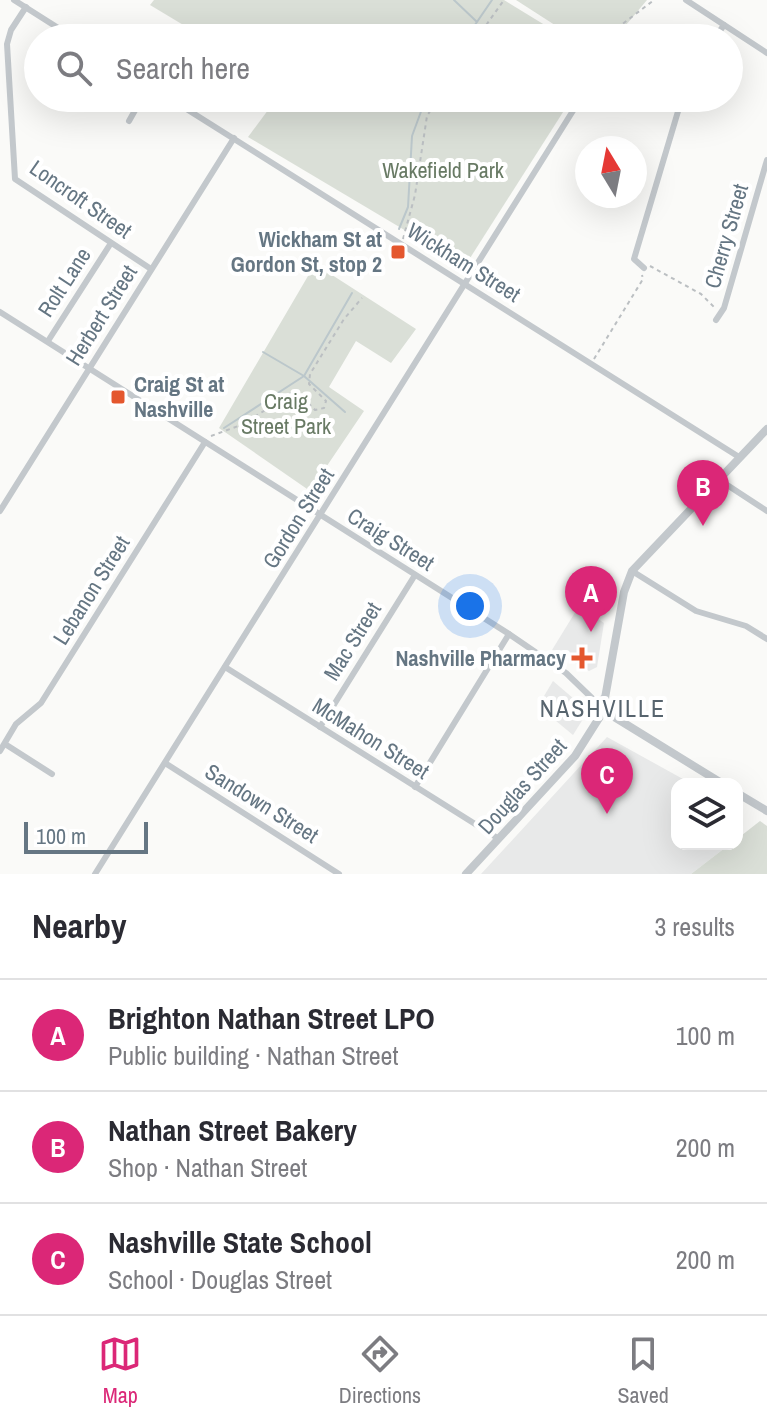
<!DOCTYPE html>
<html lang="en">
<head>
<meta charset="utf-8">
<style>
  body { margin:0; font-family:"Archivo Narrow",sans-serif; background:#f7f7f7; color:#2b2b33 }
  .controls { position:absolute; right:24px; bottom:24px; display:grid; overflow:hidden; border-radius:16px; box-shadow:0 8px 32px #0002 }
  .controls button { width:72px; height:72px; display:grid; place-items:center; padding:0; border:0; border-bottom:2px solid #e1e1e2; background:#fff; color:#2b2b33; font:40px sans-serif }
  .compass { position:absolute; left:575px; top:136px; width:72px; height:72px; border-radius:50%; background:#fff; box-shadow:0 8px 32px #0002; rotate:350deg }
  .scale { position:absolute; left:24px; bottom:20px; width:124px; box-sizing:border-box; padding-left:8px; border:4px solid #657683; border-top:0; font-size:22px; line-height:28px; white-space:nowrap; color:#657683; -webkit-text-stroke:6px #fff; paint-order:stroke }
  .you { position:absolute; left:470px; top:606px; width:28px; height:28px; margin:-20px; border:6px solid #fff; border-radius:50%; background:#1a73e8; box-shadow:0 0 0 12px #1a73e833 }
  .badge { display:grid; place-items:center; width:52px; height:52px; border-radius:50%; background:#db2777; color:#fff; font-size:26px; font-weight:700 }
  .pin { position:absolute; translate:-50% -66px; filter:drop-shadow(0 2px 4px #0008) }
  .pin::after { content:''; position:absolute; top:42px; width:28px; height:24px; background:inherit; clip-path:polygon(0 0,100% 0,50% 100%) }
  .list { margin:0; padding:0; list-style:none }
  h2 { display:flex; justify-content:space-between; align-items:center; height:104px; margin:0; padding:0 32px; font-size:34px }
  h2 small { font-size:26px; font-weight:400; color:#7c7c81 }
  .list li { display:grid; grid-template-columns:52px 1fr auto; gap:24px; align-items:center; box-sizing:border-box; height:112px; padding:0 32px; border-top:2px solid #e1e1e2 }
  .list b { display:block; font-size:30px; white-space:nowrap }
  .list p { margin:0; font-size:26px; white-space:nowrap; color:#7c7c81 }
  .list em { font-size:26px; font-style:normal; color:#7c7c81 }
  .icon { flex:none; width:44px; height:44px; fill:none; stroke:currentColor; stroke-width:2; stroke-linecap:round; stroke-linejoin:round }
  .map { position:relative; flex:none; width:767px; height:874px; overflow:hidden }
  .search { position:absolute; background:#fff; box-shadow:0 8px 32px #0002; left:24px; right:24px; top:24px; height:88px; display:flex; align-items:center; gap:20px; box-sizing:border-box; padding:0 28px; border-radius:44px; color:#7c7c81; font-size:30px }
  .sheet { height:440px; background:#fff }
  nav { display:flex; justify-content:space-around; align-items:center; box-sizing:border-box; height:112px; border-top:2px solid #e1e1e2; background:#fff; font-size:22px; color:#7c7c81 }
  nav a { display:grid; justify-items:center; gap:4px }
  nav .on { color:#db2777 }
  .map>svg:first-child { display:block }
  .built { fill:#e8e9e9 }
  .green { fill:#dadfd7 }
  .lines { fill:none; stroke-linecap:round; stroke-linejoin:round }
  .stream { stroke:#bbc7cb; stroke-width:2 }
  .path { stroke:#bbbfc2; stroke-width:2; stroke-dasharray:4 4; stroke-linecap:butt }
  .minor { stroke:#c3c8cc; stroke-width:6 }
  .tertiary { stroke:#c3c8cc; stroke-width:8 }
  .poi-dot { fill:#e4572e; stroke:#fff; stroke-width:3 }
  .labels { text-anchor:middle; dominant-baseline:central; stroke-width:8; stroke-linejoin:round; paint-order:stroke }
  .park-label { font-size:22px; fill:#687a64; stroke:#fff }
  .street-label { font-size:22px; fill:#657683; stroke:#fff }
  .poi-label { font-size:22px; font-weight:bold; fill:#657683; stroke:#fff; text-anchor:end }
  .neighbourhood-label { font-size:24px; letter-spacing:2px; fill:#57646e; stroke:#fff }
</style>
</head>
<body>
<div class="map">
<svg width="767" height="874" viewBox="0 0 767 874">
  <rect width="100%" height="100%" fill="#fafaf8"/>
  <g class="built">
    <polygon points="579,606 604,623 597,667 589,671 552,650"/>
    <polygon points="553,681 588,711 573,735 538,706"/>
    <polygon points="607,737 692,784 677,784 677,844 730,844 691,874 481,874"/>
  </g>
  <g class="green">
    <polygon points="154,0 504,0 566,38 205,38 150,5"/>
    <polygon points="516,0 647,0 615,38 575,38"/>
    <polygon points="277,98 572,98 465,266 248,137"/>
    <polygon points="315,264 416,329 391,363 356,341 329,387 364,411 310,491 219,428"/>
    <polygon points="760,821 767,826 767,874 691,874 730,844 737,844 737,839"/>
  </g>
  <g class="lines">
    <g class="stream">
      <polyline points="454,0 476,21"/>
      <polyline points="466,38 492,0"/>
      <polyline points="399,229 408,207 412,136 426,98"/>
      <polyline points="263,352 304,376 345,412"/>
      <polyline points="224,428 304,376 352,293"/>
    </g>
    <g class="path">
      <polyline points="477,38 504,0"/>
      <polyline points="604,38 654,0"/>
      <polyline points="403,239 415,195 427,116 438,98"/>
      <polyline points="650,266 701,294 714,307"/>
      <polyline points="594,359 643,279 642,275"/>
      <polyline points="211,436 244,424 291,393 301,396 315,410 324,408 326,401 309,384 310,374 344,319 362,298"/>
      <polyline points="737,808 739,805"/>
    </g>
    <g class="minor">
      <polyline points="14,0 74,38"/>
      <polyline points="686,0 767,53"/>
      <polyline points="26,7 11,30 7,44 15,179 151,269"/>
      <polyline points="715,38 724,25"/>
      <polyline points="169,98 739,457"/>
      <polyline points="129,121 142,98"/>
      <polyline points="644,268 634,259 682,98"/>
      <polyline points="0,312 509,634 566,673 595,701"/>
      <polyline points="716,320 724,308 767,160"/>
      <polyline points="48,341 111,243"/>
      <polyline points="718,479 767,511"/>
      <polyline points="0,511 234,138"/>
      <polyline points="632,571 696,611 746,626 767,639"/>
      <polyline points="225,667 499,839"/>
      <polyline points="320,727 415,575"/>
      <polyline points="5,744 52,774"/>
      <polyline points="0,751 16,724 41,703 205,442"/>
      <polyline points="165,763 339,874"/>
      <polyline points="415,787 509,634"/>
      <polyline points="95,874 581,98"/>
    </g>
    <g class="tertiary">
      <polyline points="605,698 624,592 632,571 767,429"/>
      <polyline points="611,715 723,784"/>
      <polyline points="599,718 592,710 593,704 605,698"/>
      <polyline points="737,793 767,811"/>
      <polyline points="466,874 575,756 599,718"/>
    </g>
  </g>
  <g class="poi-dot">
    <rect x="390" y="244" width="16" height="16" rx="4"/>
    <rect x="110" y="389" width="16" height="16" rx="4"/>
    <path d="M578 646h8v8h8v8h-8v8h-8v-8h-8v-8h8z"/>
  </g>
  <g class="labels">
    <g class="park-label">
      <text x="443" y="170">Wakefield Park</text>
      <text x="286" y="401">Craig<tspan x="286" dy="25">Street Park</tspan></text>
    </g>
    <g class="street-label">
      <text transform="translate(81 199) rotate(35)">Loncroft Street</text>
      <text transform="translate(726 236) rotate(-74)">Cherry Street</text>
      <text transform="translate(464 262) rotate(32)">Wickham Street</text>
      <text transform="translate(64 282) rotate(-57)">Rolt Lane</text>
      <text transform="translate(101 315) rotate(-58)">Herbert Street</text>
      <text transform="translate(298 518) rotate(-58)">Gordon Street</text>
      <text transform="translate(391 539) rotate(32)">Craig Street</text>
      <text transform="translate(91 590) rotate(-58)">Lebanon Street</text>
      <text transform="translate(352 641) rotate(-58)">Mac Street</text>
      <text transform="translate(371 738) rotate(32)">McMahon Street</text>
      <text transform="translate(522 786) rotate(-48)">Douglas Street</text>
      <text transform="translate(262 803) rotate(32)">Sandown Street</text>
    </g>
    <g class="poi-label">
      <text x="382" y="239">Wickham St at<tspan x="382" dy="25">Gordon St, stop 2</tspan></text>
      <text x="134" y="384" text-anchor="start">Craig St at<tspan x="134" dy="25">Nashville</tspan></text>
      <text x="566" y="658">Nashville Pharmacy</text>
    </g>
    <g class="neighbourhood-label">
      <text x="603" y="708">NASHVILLE</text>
    </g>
  </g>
</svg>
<div class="controls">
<button><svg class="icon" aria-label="layers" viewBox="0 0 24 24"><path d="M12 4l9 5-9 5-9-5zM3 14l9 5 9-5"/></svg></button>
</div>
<svg class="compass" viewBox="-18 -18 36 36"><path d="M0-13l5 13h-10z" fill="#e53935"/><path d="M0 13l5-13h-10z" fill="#7c7c81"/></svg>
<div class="scale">100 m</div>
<div class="you"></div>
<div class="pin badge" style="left:591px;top:632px">A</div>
<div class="pin badge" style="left:703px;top:526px">B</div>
<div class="pin badge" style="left:607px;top:814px">C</div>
<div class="search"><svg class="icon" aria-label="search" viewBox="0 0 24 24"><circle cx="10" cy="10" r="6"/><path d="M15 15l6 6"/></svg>Search here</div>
</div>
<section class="sheet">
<h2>Nearby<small>3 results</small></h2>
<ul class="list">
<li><span class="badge">A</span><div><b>Brighton Nathan Street LPO</b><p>Public building · Nathan Street</p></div><em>100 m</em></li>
<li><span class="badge">B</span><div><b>Nathan Street Bakery</b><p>Shop · Nathan Street</p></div><em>200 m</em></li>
<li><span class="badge">C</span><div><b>Nashville State School</b><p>School · Douglas Street</p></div><em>200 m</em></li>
</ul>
</section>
<nav>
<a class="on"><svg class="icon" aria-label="map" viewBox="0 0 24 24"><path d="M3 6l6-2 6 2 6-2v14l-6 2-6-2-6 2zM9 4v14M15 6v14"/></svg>Map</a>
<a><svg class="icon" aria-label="directions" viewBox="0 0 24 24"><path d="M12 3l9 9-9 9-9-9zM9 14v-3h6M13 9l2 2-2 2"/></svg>Directions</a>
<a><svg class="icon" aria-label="saved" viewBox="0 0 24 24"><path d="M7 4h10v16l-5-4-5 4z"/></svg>Saved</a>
</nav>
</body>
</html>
